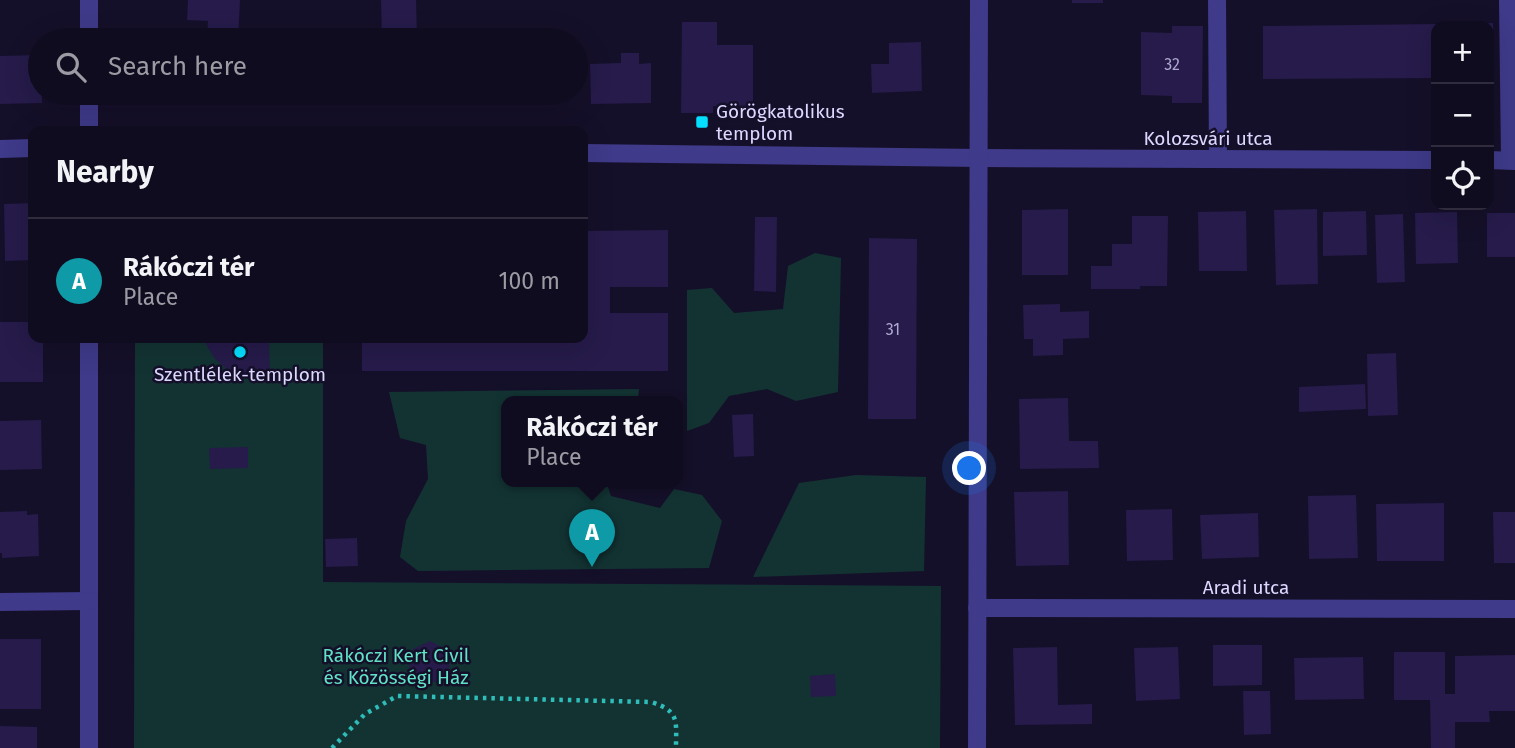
<!DOCTYPE html>
<html lang="en">
<head>
<meta charset="utf-8">
<style>
  body { margin:0; font-family:"Fira Sans",sans-serif; background:#1e1a2c; color:#f1f3f6 }
  .controls { position:absolute; right:21px; top:21px; display:grid; overflow:hidden; border-radius:14px; box-shadow:0 7px 28px #0002 }
  .controls button { width:63px; height:63px; display:grid; place-items:center; padding:0; border:0; border-bottom:2px solid #302c3d; background:#100c1f; color:#f1f3f6; font:35px sans-serif }
  .you { position:absolute; left:970px; top:469px; width:24px; height:24px; margin:-18px; border:5px solid #fff; border-radius:50%; background:#1a73e8; box-shadow:0 0 0 10px #1a73e833 }
  .badge { display:grid; place-items:center; width:46px; height:46px; border-radius:50%; background:#04dfff; color:#fff; font-size:23px; font-weight:700 }
  .pin { position:absolute; translate:-50% -58px; filter:drop-shadow(0 2px 4px #0008) }
  .pin::after { content:''; position:absolute; top:37px; width:24px; height:21px; background:inherit; clip-path:polygon(0 0,100% 0,50% 100%) }
  .popup { position:absolute; left:501px; top:396px; width:182px; height:91px; box-sizing:border-box; display:grid; place-content:center; border-radius:14px; background:#100c1f; filter:drop-shadow(0 2px 5px #0005); font-size:23px; white-space:nowrap; color:#9c9ba4 }
  .popup b { font-size:26px; color:#f1f3f6 }
  .popup::after { content:''; position:absolute; left:50%; top:100%; margin-left:-14px; border:14px solid transparent; border-top-color:#100c1f }
  .list { margin:0; padding:0; list-style:none }
  h2 { display:flex; justify-content:space-between; align-items:center; height:91px; margin:0; padding:0 28px; font-size:30px }
  h2 small { font-size:23px; font-weight:400; color:#9c9ba4 }
  .list li { display:grid; grid-template-columns:46px 1fr auto; gap:21px; align-items:center; box-sizing:border-box; height:126px; padding:0 28px; border-top:2px solid #302c3d }
  .list b { display:block; font-size:26px; white-space:nowrap }
  .list p { margin:0; font-size:23px; white-space:nowrap; color:#9c9ba4 }
  .list em { font-size:23px; font-style:normal; color:#9c9ba4 }
  .icon { flex:none; width:38px; height:38px; fill:none; stroke:currentColor; stroke-width:2; stroke-linecap:round; stroke-linejoin:round }
  .map { position:relative; flex:none; width:1515px; height:748px; overflow:hidden }
  .search { position:absolute; background:#100c1f; box-shadow:0 7px 28px #0002; left:28px; top:28px; width:560px; height:77px; display:flex; align-items:center; gap:18px; box-sizing:border-box; padding:0 24px; border-radius:38px; color:#9c9ba4; font-size:26px }
  .panel { position:absolute; background:#100c1f; box-shadow:0 7px 28px #0002; left:28px; top:126px; width:560px; height:217px; border-radius:14px }
  .map>svg:first-child { display:block }
  .green { fill:#133333 }
  .building { fill:#261b4a }
  .lines { fill:none; stroke-linecap:round; stroke-linejoin:round }
  .path { stroke:#2ebdb8; stroke-width:4.5; stroke-dasharray:3.5 5; stroke-linecap:butt }
  .minor { stroke:#3f3a89; stroke-width:18 }
  .poi-dot { fill:#04dfff; stroke:#151029; stroke-width:2.5 }
  .labels { text-anchor:middle; dominant-baseline:central; stroke-width:5; stroke-linejoin:round; paint-order:stroke }
  .number-label { font-size:16px; fill:#afa9d2 }
  .poi-label { font-size:19px; fill:#ddd8ff; stroke:#151029; text-anchor:start }
  .street-label { font-size:19px; fill:#ddd8ff; stroke:#151029 }
  .park-label { font-size:19px; fill:#60e2c6; stroke:#151029 }
</style>
</head>
<body>
<div class="map">
<svg width="1515" height="748" viewBox="0 0 1515 748">
  <rect width="100%" height="100%" fill="#151029"/>
  <g class="green">
    <polygon points="815,253 841,258 838,392 796,401 767,389 729,396 709,423 687,431 687,290 712,288 734,313 783,309 788,266"/>
    <polygon points="135,338 323,338 323,582 941,586 940,748 134,748"/>
    <polygon points="639,389 638,401 506,401 506,481 606,481 611,496 660,508 674,489 702,495 722,521 709,568 418,571 400,557 406,521 428,479 426,445 400,438 389,392"/>
    <polygon points="856,475 926,477 924,571 753,577 799,483"/>
  </g>
  <g class="building">
    <polygon points="188,0 240,0 238,40 207,40 208,21 187,20"/>
    <polygon points="381,0 416,0 417,40 382,40"/>
    <rect x="1072" y="0" width="31" height="3"/>
    <polygon points="682,22 717,22 717,45 753,45 753,106 713,106 713,113 681,113"/>
    <polygon points="1493,23 1494,77 1489,77 1489,26 1443,26 1443,24"/>
    <polygon points="1436,24 1436,78 1263,79 1263,26"/>
    <polygon points="1172,26 1203,26 1202,103 1172,103 1172,96 1141,95 1141,32 1172,33"/>
    <polygon points="921,42 922,91 872,93 871,64 889,64 889,43"/>
    <polygon points="621,53 639,53 639,64 651,63 651,103 591,104 590,64 621,63"/>
    <polygon points="40,55 42,103 0,104 0,56"/>
    <rect x="318" y="93" width="65" height="9"/>
    <polygon points="497,93 553,93 553,101 497,103"/>
    <polygon points="33,203 33,260 5,261 4,204"/>
    <polygon points="1068,209 1068,275 1022,275 1022,210"/>
    <polygon points="1317,209 1318,284 1276,285 1274,210"/>
    <polygon points="1246,211 1247,271 1199,271 1198,212"/>
    <polygon points="1366,211 1367,255 1323,256 1323,212"/>
    <polygon points="1457,212 1458,263 1416,264 1415,213"/>
    <rect x="1487" y="213" width="28" height="44"/>
    <polygon points="1403,214 1405,282 1377,283 1375,215"/>
    <polygon points="1132,216 1168,216 1167,286 1140,286 1140,289 1091,289 1091,266 1112,266 1112,244 1132,244"/>
    <polygon points="755,217 777,217 776,292 754,291"/>
    <polygon points="668,230 668,287 610,287 610,313 668,313 668,371 362,371 362,338 583,338 583,231"/>
    <polygon points="869,238 917,239 916,419 868,419"/>
    <polygon points="1060,304 1060,312 1089,311 1089,338 1063,339 1063,355 1033,356 1033,339 1024,339 1023,305"/>
    <polygon points="0,322 33,322 33,338 43,338 43,382 0,382"/>
    <polygon points="204,338 265,338 265,341 269,341 270,376 227,374 227,369 215,359 207,346"/>
    <polygon points="1396,353 1398,415 1368,416 1367,354"/>
    <polygon points="1365,384 1366,409 1299,412 1299,387"/>
    <polygon points="1068,398 1069,441 1098,441 1099,468 1020,469 1019,399"/>
    <polygon points="753,414 754,456 734,457 732,415"/>
    <polygon points="41,420 42,469 0,470 0,421"/>
    <polygon points="248,447 248,468 210,469 209,448"/>
    <polygon points="1068,491 1069,565 1016,566 1014,492"/>
    <polygon points="1356,495 1358,558 1309,559 1308,496"/>
    <polygon points="1444,503 1444,561 1377,561 1376,504"/>
    <polygon points="1172,509 1173,560 1127,561 1126,510"/>
    <polygon points="27,511 27,515 38,514 39,556 2,558 2,553 0,553 0,512"/>
    <polygon points="1493,512 1515,512 1515,563 1494,563"/>
    <polygon points="1258,513 1259,557 1202,559 1200,515"/>
    <polygon points="357,538 358,566 326,567 325,539"/>
    <rect x="0" y="639" width="41" height="70"/>
    <polygon points="430,641 446,649 450,667 438,682 420,681 409,667 413,649"/>
    <polygon points="1213,645 1262,645 1262,685 1213,686"/>
    <polygon points="1057,647 1058,705 1092,704 1092,724 1015,725 1013,648"/>
    <polygon points="1178,647 1180,699 1136,701 1134,648"/>
    <polygon points="1394,652 1445,652 1445,694 1455,694 1455,656 1515,655 1515,711 1489,711 1490,722 1455,722 1455,748 1431,748 1430,700 1394,700"/>
    <polygon points="1363,657 1364,699 1295,700 1294,658"/>
    <polygon points="835,674 836,696 811,697 810,676"/>
    <polygon points="1243,691 1270,691 1271,734 1244,735"/>
    <polygon points="0,726 37,727 37,748 0,748"/>
  </g>
  <g class="lines">
    <path class="path" d="M332,748L365,714L397,696L651,702C680,711 676,721 676,748"/>
    <g class="minor">
      <polyline points="1217,0 1218,159"/>
      <polyline points="1508,0 1510,160"/>
      <polyline points="89,40 89,0"/>
      <polyline points="89,131 89,93"/>
      <polyline points="0,149 33,148"/>
      <polyline points="583,153 979,158 1436,160"/>
      <polyline points="1489,160 1515,161"/>
      <polyline points="89,338 89,748"/>
      <polyline points="0,602 89,601"/>
      <polyline points="977,608 1515,609"/>
      <polyline points="977,748 979,0"/>
    </g>
  </g>
  <g class="poi-dot">
    <rect x="695" y="115" width="14" height="14" rx="3.5"/>
    <circle cx="240" cy="352" r="7"/>
  </g>
  <g class="labels">
    <g class="number-label">
      <text x="1172" y="64">32</text>
      <text x="893" y="329">31</text>
    </g>
    <g class="poi-label">
      <text x="716" y="111">Görögkatolikus<tspan x="716" dy="22">templom</tspan></text>
      <text x="240" y="374" text-anchor="middle">Szentlélek-templom</text>
    </g>
    <g class="street-label">
      <text x="1208" y="138">Kolozsvári utca</text>
      <text x="1246" y="587">Aradi utca</text>
    </g>
    <g class="park-label">
      <text x="396" y="655">Rákóczi Kert Civil<tspan x="396" dy="22">és Közösségi Ház</tspan></text>
    </g>
  </g>
</svg>
<div class="controls">
<button>+</button>
<button>−</button>
<button><svg class="icon" aria-label="locate" viewBox="0 0 24 24"><circle cx="12" cy="12" r="6"/><path d="M12 2v4M12 18v4M2 12h4M18 12h4"/></svg></button>
</div>
<div class="you"></div>
<div class="pin badge" style="left:592px;top:567px;background:#0f9aa8">A</div>
<div class="popup"><b>Rákóczi tér</b>Place</div>
<div class="search"><svg class="icon" aria-label="search" viewBox="0 0 24 24"><circle cx="10" cy="10" r="6"/><path d="M15 15l6 6"/></svg>Search here</div>
<section class="panel">
<h2>Nearby<small></small></h2>
<ul class="list">
<li><span class="badge" style="background:#0f9aa8">A</span><div><b>Rákóczi tér</b><p>Place</p></div><em>100 m</em></li>
</ul>
</section>
</div>
</body>
</html>
